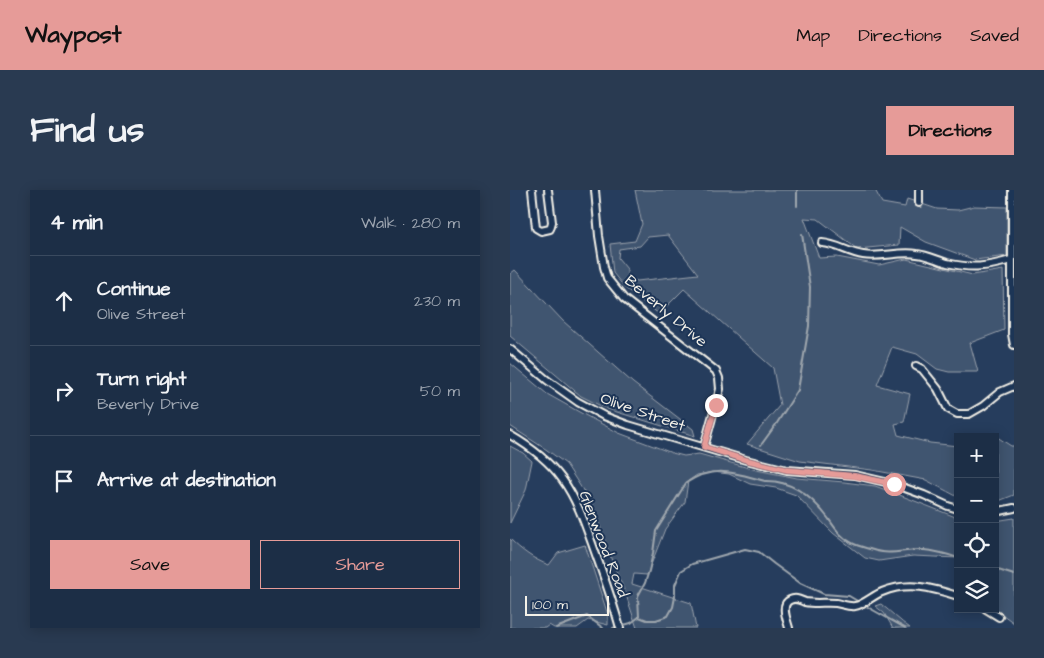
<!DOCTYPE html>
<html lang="en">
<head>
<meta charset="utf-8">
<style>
  body { margin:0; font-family:"Architects Daughter",sans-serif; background:#293a51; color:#f1f3f6 }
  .controls { position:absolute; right:15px; bottom:15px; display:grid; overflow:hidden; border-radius:0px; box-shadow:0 2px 12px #0003 }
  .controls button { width:45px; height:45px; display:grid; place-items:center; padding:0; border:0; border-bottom:1px solid #3a4a5f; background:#1c2e46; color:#f1f3f6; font:25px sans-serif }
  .scale { position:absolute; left:15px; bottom:12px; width:84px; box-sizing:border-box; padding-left:5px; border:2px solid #f4f1e8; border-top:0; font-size:14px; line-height:18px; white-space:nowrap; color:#f4f1e8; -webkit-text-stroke:4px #1d3557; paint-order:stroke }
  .stop { position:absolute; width:15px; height:15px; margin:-11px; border:4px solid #e69b98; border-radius:50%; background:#fff }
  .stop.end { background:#e69b98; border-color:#fff; box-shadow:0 1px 5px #0008 }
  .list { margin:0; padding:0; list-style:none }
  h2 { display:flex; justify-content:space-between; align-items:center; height:65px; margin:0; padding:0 20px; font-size:21px }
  h2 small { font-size:16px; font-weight:400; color:#a0a8b3 }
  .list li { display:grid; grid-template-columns:32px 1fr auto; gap:15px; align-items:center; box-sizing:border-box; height:90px; padding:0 20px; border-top:1px solid #3a4a5f }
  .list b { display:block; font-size:19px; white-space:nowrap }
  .list p { margin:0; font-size:16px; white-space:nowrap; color:#a0a8b3 }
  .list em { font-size:16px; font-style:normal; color:#a0a8b3 }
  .actions { display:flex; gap:10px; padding:15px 20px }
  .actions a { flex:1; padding:11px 0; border:1px solid #e69b98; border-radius:0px; text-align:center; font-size:18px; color:#e69b98 }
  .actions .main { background:#e69b98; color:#111 }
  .icon { flex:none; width:28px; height:28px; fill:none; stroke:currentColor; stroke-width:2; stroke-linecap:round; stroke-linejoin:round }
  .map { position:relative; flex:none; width:504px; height:438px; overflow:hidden; border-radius:0px }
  header { display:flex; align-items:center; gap:30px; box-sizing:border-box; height:70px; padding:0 25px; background:#e69b98; color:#111 }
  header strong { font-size:24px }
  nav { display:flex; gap:28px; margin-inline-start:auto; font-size:18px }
  .intro { display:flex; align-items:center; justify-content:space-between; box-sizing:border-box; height:120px; padding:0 30px }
  h1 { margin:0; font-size:35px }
  .button { padding:12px 22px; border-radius:0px; background:#e69b98; color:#111; font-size:18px; font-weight:700 }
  main { display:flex; gap:30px; padding:0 30px }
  aside { flex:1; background:#1c2e46; border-radius:0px; box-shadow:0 2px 12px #0003 }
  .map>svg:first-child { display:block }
  .green { fill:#40546f; stroke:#9aa2ac; fill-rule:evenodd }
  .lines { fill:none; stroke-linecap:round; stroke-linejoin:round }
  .stream { stroke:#9fa7ae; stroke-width:2 }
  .minor-casing { stroke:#f4f1e8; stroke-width:10 }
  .minor { stroke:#1d3557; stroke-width:6 }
  .route { stroke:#e69b98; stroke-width:6 }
  .labels { text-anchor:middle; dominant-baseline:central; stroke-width:4; stroke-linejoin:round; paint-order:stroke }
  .street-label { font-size:16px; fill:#f4f1e8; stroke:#1d3557 }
</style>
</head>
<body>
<header>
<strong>Waypost</strong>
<nav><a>Map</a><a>Directions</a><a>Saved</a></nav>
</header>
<div class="intro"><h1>Find us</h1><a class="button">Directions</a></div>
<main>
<aside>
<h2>4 min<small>Walk · 280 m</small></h2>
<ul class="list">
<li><svg class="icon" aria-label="ahead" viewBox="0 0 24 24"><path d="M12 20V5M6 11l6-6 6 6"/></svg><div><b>Continue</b><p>Olive Street</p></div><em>230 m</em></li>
<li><svg class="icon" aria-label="right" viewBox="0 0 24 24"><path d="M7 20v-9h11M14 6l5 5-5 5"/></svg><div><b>Turn right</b><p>Beverly Drive</p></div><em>50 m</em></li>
<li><svg class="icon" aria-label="arrive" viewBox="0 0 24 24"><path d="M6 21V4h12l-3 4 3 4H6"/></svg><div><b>Arrive at destination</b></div></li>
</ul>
<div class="actions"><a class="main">Save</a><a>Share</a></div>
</aside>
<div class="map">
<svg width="504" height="438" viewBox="0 0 504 438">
  <rect width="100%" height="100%" fill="#263d5d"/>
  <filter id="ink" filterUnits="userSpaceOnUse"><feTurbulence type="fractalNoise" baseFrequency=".02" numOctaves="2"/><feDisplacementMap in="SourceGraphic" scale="10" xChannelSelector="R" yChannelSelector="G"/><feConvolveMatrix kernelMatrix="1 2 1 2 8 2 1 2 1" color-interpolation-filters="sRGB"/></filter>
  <g filter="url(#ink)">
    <g class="green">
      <path d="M125,0H365L372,13L395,17L397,9L427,19L448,20L464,16L497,17V66L465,70L416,52L390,37L389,55L347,59L308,29L294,28L309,68L327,67L369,75L396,69L463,85L493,80L494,140L460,153L468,182H439L427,179L407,164L382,157L367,195L400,204L394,232L385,234L388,245L420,253L448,256V307L416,290L362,280L290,271L237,254L270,215L263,178L174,99L149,124L115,98L103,83L100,54L125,51L132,34ZM158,45L188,84L127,91L117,86V79L108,68L109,59L130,56L138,47Z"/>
      <polygon points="5,80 53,131 123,193 183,239 185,246 97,219 71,206 0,146 0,84"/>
      <polygon points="0,173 37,204 71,223 109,243 162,263 174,266 189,264 246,280 287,288 334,292 365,296 387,304 448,328 448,368 403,366 369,371 355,368 323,343 286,305 266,298 240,294 219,284 203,282 187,285 178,291 175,312 155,339 137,385 124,384 122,394 181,413 186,438 127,438 115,402 103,374 83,316 56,274 37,260 0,236"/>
      <polygon points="484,245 501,256 504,256 504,305 486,312 485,247 481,247"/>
      <polygon points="0,256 13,263 22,271 16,300 0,333"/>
      <polygon points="504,328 504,433 485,419 485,331"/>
      <path d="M0,349C11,360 24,370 39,375L48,363L75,355L98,425V435L78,430L67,438H44L39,435L35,438H0Z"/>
      <path d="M371,414C381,422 390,431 400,438H383L374,423L365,416Z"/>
    </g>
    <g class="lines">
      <g class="stream">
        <polyline points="287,16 287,0"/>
        <polyline points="251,255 267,233 288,200 299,136 300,97 292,44"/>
        <polyline points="485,379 504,385"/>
        <polyline points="354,415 395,438"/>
        <path d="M129,427L128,406L135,393L139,381L143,363L146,341L176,293C204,274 225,283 255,291C282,290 303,308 318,328C325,338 331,348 342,353C348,356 365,361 372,362C385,364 400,359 414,360C426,361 437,364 448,368"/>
        <polyline points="129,427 137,430 146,430 158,426 163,417 165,407 165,395 171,381 182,374 235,359 249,362 264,374 290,393 314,404 339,406 349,412"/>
        <polyline points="46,438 77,426 93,438"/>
        <polyline points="103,438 121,433 129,427"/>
      </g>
      <g class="minor-casing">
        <g id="minor">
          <polyline points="22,0 26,38 31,41 40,39 42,32 38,0"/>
          <polyline points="85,0 89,46 94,77 97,88 114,109 206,181 209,188 210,199 194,257"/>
          <polyline points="502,0 502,144 504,155"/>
          <polyline points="409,13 409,0"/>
          <path d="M312,53C327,54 339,63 353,65C371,68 389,61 407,64C417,65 427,70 437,73C462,79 477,77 501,70"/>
          <polyline points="0,159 37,190 68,212 94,226 118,235 236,270 277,280 345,285 384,294 414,305 438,316 448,319"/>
          <polyline points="406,176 412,179 428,199 438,219 447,224 459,224 473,216 490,202 504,196"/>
          <path d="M0,245C19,256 39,271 52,289C68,311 76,337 85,362C94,387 103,412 110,438"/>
          <polyline points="485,322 504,318"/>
          <polyline points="476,419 489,427"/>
          <path d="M279,438C277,430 270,414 280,410C286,407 290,410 295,412C305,414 316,412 326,413C332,414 339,417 345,416C353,415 364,405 372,402C399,391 422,398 448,406"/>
        </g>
      </g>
      <use href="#minor" class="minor"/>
    </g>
  </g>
  <g class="lines" filter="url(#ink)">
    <polyline class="route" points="206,215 194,257 236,270 277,280 345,286 384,294"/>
  </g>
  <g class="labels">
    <g class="street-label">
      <text transform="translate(156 121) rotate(40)">Beverly Drive</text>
      <text transform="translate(133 222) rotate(19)">Olive Street</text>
      <text transform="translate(94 354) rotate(69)">Glenwood Road</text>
    </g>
  </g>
</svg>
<div class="controls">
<button>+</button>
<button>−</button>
<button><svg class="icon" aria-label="locate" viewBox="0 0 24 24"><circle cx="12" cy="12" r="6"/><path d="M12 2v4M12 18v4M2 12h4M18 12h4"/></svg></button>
<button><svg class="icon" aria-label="layers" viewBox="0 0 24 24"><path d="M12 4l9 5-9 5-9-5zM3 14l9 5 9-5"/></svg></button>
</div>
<div class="scale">100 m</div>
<div class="stop" style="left:384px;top:294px"></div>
<div class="stop end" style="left:206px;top:215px"></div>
</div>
</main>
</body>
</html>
